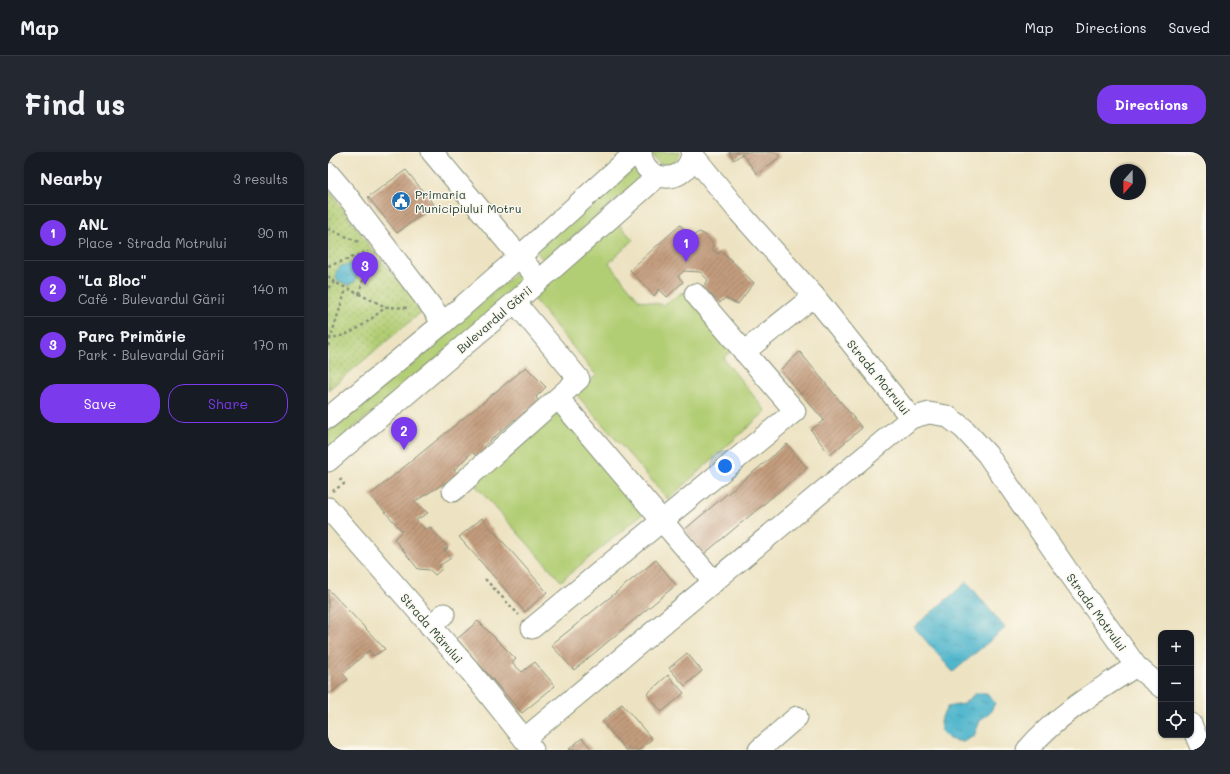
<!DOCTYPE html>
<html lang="en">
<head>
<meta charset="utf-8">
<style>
  body { margin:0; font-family:Mali,sans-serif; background:#242831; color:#f1f3f6 }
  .controls { position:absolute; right:12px; bottom:12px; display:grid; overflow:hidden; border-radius:8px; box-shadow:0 1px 3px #0004 }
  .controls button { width:36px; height:36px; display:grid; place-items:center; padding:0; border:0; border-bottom:1px solid #363941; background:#171b24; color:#f1f3f6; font:20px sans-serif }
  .compass { position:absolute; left:782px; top:12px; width:36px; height:36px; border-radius:50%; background:#171b24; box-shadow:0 1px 3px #0004; rotate:201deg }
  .you { position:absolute; left:397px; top:314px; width:14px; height:14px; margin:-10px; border:3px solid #fff; border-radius:50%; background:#1a73e8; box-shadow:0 0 0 6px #1a73e833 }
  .badge { display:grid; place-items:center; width:26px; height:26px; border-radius:50%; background:#7c3aed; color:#fff; font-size:13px; font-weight:700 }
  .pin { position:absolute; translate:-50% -33px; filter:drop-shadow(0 1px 2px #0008) }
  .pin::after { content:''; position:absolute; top:21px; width:14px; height:12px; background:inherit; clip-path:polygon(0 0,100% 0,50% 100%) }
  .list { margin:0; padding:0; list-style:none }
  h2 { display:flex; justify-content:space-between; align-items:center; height:52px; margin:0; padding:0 16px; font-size:17px }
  h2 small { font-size:13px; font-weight:400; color:#9ea1a6 }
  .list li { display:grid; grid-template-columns:26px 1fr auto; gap:12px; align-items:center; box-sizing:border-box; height:56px; padding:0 16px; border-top:1px solid #363941 }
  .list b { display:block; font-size:15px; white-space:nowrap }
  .list p { margin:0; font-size:13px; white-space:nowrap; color:#9ea1a6 }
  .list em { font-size:13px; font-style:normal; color:#9ea1a6 }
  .actions { display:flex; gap:8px; padding:12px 16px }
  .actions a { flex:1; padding:9px 0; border:1px solid #7c3aed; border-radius:16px; text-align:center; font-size:14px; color:#7c3aed }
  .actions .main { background:#7c3aed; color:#fff }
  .icon { flex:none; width:22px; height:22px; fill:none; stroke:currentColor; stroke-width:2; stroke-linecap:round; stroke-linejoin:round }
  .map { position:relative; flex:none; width:878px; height:598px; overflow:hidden; border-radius:16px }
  header { display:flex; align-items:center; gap:24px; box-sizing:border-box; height:56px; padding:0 20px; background:#171b24; border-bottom:1px solid #363941 }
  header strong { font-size:19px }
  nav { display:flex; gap:22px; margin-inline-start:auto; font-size:14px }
  .intro { display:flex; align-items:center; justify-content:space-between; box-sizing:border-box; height:96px; padding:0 24px }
  h1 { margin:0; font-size:28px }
  .button { padding:10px 18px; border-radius:16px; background:#7c3aed; color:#fff; font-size:14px; font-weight:700 }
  main { display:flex; gap:24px; padding:0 24px }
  aside { flex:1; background:#171b24; border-radius:16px; box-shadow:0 1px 3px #0004 }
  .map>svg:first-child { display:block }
  .grass { fill:#b2ce74; stroke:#688654 }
  .park { fill:url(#park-dots); stroke:#688654 }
  .water { fill:url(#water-ripples); stroke:#367980 }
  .building { fill:url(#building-hatch) }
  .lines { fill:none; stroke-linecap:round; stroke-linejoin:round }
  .minor-casing { stroke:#86907b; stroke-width:23 }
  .path { stroke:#86907b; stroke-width:2.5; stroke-dasharray:3 3; stroke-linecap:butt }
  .minor { stroke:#fff; stroke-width:21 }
  .labels { text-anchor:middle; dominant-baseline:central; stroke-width:3; stroke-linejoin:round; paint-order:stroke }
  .poi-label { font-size:12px; fill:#1f3d34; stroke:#fbf7ec; text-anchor:start }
  .street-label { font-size:12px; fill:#1f3d34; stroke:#fbf7ec }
</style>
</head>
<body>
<header>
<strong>Map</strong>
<nav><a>Map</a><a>Directions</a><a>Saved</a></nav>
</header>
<div class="intro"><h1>Find us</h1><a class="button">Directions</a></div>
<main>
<aside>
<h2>Nearby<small>3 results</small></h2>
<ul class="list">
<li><span class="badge">1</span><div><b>ANL</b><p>Place · Strada Motrului</p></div><em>90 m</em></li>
<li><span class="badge">2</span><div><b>&quot;La Bloc&quot;</b><p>Café · Bulevardul Gării</p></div><em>140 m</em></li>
<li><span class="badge">3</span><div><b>Parc Primărie</b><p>Park · Bulevardul Gării</p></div><em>170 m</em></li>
</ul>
<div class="actions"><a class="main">Save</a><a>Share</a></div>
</aside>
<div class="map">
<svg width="878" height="598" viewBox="0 0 878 598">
  <defs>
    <pattern id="park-dots" width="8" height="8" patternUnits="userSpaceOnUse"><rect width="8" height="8" fill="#b2ce74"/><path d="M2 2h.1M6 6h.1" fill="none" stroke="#90a860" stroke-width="1.8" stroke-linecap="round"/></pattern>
    <pattern id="water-ripples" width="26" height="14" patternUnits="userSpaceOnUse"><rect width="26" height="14" fill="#4eb5cc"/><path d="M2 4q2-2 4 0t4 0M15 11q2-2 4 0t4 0" fill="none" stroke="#4094a6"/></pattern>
    <pattern id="building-hatch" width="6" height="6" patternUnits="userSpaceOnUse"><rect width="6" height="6" fill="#c39c7d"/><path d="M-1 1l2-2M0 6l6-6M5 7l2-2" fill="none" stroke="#9e8067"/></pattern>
  </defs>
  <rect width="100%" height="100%" fill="#fbf7ec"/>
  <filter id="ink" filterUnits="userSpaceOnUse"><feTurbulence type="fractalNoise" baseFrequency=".025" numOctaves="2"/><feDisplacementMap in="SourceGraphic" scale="8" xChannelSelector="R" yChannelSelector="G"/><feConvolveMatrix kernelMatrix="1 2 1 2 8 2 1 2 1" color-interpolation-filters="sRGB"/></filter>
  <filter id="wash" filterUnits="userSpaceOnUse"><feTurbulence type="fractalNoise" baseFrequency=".012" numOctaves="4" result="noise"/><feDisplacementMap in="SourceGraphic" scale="16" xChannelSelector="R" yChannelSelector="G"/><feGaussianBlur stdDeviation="0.9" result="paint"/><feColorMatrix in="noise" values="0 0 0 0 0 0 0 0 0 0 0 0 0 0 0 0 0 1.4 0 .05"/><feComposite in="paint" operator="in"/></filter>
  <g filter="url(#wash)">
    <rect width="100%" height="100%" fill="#ede3c2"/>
    <g class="grass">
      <path d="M324,0H352C350,17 327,17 324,0Z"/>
      <polygon points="305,17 312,17 315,25 216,109 208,99"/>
      <polygon points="291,72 305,88 281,111 311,148 335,153 355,140 405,197 395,206 438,259 340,347 248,242 268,223 203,144"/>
      <polygon points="200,111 208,122 2,296 0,294 0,280"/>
      <polygon points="231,256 319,358 233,429 147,333"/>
    </g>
    <polygon class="park" points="0,37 52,108 97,157 0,238"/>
    <g class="water">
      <polygon points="24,112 29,122 27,130 20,133 9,128 8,120 13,114"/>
      <polygon points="639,430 677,476 625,520 586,475"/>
      <polygon points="648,541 659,541 667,551 663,559 652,569 646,584 635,590 621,587 613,579 612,569 619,555 635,552"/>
    </g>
    <g id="blocks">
      <g class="building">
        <polygon points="401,0 448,0 452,5 429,22 414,2 406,8"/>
        <polygon points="78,18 106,53 69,81 40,45"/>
        <polygon points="352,73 365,84 371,80 376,82 385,92 384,97 389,102 394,99 426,131 410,152 397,146 392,151 375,135 380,128 372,120 356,119 350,124 355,130 339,145 331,137 326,144 302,118"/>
        <polygon points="472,200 534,276 502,303 483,278 496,268 452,218"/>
        <polygon points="198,215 218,235 208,245 211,251 195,261 199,264 190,271 187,267 156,294 158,298 149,305 144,300 126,318 131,322 86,350 100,361 88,368 98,378 102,375 120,396 116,398 123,406 111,414 114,417 107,423 102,418 90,417 66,387 74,379 42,343"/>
        <polygon points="459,292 479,316 376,402 356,378"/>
        <polygon points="154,366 219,440 197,460 131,385"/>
        <polygon points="328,408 348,433 246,518 223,493"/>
        <polygon points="0,437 57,497 45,504 41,498 15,522 20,527 0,543"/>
        <polygon points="150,469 188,507 184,511 194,520 207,510 227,534 194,561 129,487"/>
        <polygon points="359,501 374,519 357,534 341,516"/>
        <polygon points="340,523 356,541 334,560 319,542"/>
        <polygon points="294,552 324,587 311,598 298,598 274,570"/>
        <polygon points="254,586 264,598 240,598"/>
      </g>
    </g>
  </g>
  <g filter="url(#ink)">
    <use href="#blocks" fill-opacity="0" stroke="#86907b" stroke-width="1"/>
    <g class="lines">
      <g class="minor-casing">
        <g id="minor">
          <polyline points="104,0 211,128"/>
          <path d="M313,0C315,33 361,34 364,0"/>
          <polyline points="364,2 412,61 486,144 583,266"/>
          <polyline points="0,21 17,41 109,162 113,173"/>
          <polyline points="416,200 486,144"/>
          <polyline points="230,246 386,430"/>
          <polyline points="0,266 113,173 191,105 308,0"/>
          <polyline points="0,309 187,150 330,24"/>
          <polyline points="125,339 251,227 187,150"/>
          <polyline points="0,356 143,520 205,598"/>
          <polyline points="102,474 116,462"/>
          <polyline points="204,476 467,259 367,142"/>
          <polyline points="863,572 874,598"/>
          <polyline points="196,587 583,266 601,261 619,264 635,276 659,302 746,428 808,514 833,535"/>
          <polyline points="431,598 469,565"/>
          <path d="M699,598C730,562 769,539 808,514"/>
        </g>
      </g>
      <g class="path">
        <polyline points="0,77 31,90"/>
        <polyline points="0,114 18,108 40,99"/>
        <polyline points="0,124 6,130 58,155 82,156"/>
        <polyline points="0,136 6,130"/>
        <polyline points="31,142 42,104"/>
        <path d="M0,186C24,185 40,169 58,155"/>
        <polyline points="0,194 18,137"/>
        <polyline points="4,339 16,332 10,324"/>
        <polyline points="157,427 191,463"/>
      </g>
      <use href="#minor" class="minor"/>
    </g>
  </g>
  <defs>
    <g id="civic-disc" transform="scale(1)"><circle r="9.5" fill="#1f6fb2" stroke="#fbf7ec"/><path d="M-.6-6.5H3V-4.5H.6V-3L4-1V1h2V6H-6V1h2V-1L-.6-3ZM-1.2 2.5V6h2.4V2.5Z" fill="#fff"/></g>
  </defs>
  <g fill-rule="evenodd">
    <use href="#civic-disc" x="73" y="49"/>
  </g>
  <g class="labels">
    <g class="poi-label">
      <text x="87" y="42">Primaria<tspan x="87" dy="14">Municipiului Motru</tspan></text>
    </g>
    <g class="street-label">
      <text transform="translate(166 167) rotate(-41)">Bulevardul Gării</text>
      <text transform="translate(551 225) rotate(51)">Strada Motrului</text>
      <text transform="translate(769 460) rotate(54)">Strada Motrului</text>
      <text transform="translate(104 476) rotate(49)">Strada Mărului</text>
    </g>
  </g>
</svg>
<div class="controls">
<button>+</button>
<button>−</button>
<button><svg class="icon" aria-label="locate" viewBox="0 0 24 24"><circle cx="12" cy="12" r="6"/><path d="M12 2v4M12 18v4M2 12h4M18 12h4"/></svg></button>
</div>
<svg class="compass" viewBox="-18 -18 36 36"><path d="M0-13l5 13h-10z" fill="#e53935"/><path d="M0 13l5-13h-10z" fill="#9ea1a6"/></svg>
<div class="you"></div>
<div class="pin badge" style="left:358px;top:110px">1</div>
<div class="pin badge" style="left:76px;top:298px">2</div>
<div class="pin badge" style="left:37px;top:133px">3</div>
</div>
</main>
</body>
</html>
